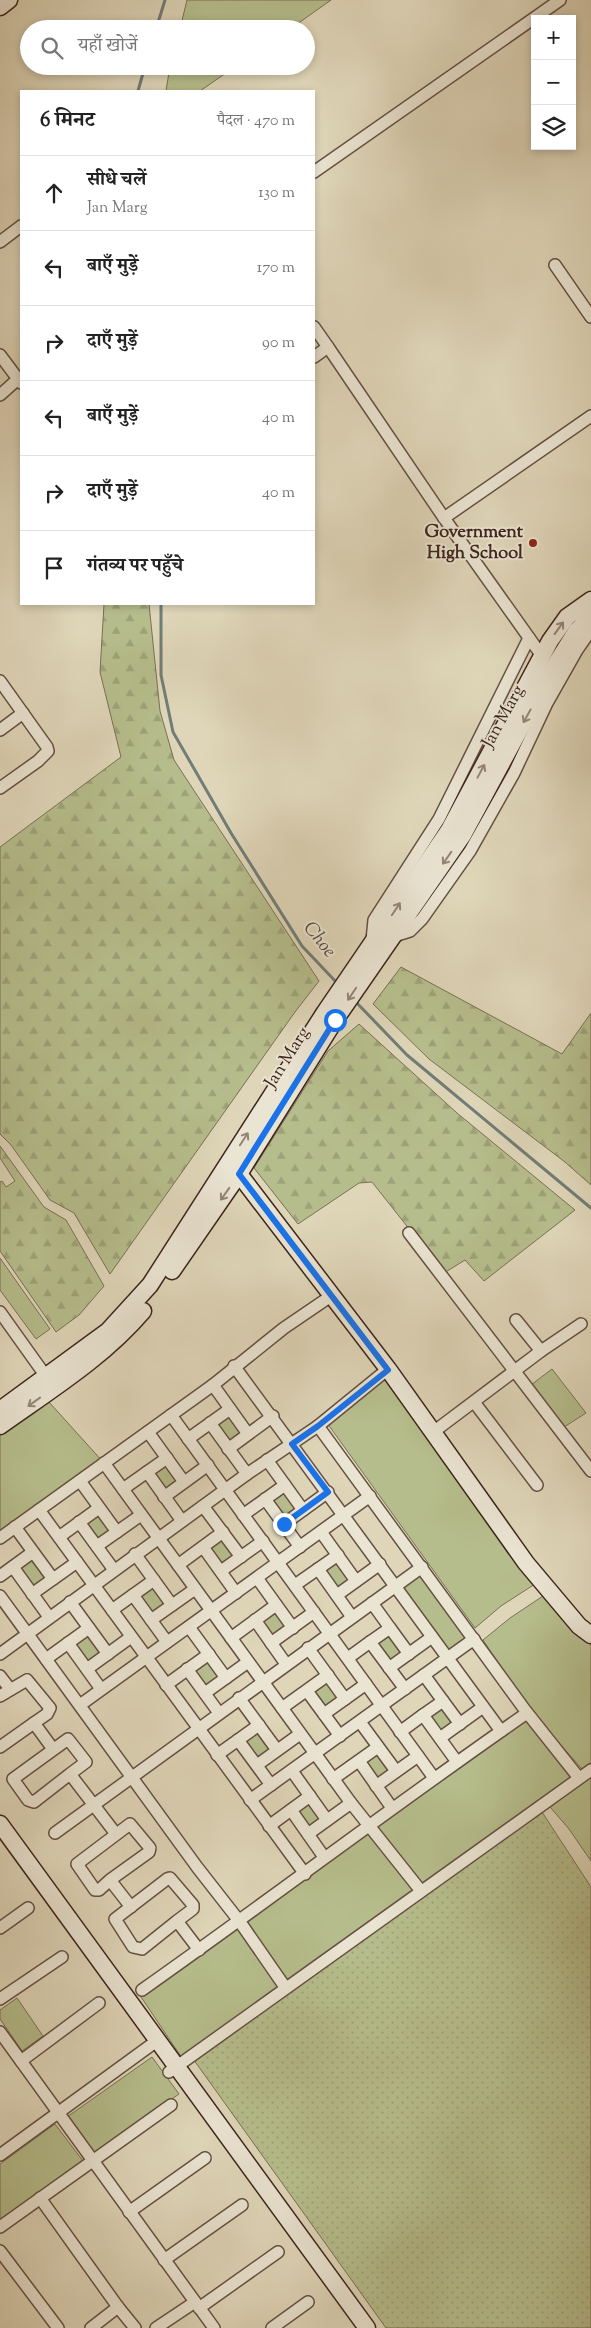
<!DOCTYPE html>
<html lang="hi">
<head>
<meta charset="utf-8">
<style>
  body { margin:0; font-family:"Sorts Mill Goudy","Noto Serif Devanagari",serif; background:#f6f6f6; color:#222 }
  .controls { position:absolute; right:15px; top:15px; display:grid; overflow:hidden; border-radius:0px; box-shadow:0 2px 8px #0003 }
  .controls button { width:45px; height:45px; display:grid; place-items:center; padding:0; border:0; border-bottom:1px solid #e0e0e0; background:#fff; color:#222; font:25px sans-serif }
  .stop { position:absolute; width:15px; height:15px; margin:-11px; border:4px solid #1a73e8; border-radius:50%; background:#fff }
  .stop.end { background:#1a73e8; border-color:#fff; box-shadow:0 1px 5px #0008 }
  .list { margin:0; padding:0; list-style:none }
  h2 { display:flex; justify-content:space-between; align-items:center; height:65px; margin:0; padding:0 20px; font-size:21px }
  h2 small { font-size:16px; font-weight:400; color:#767676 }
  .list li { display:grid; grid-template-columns:32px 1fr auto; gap:15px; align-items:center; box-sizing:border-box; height:75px; padding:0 20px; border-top:1px solid #e0e0e0 }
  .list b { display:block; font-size:19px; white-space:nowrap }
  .list p { margin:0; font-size:16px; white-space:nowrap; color:#767676 }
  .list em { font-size:16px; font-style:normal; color:#767676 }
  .icon { flex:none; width:28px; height:28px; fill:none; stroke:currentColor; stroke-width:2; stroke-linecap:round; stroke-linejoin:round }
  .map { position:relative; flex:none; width:591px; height:2328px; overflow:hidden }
  .search { position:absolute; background:#fff; box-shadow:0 2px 8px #0003; left:20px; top:20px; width:295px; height:55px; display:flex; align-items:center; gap:12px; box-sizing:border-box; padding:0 18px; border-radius:28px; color:#767676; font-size:19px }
  .panel { position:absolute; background:#fff; box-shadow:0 2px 8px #0003; left:20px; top:90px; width:295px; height:515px; border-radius:0px }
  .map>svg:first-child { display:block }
  .grass { fill:url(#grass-dots); stroke:#7a7054 }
  .forest { fill:url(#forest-firs); stroke:#7a7054 }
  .park { fill:#b6bd8c; stroke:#7a7054 }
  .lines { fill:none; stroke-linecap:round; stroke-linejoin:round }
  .stream { stroke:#717d77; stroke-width:3 }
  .street-casing { stroke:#665043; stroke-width:14 }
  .secondary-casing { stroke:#3d241c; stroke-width:19 }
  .street { stroke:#eae4d2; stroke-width:11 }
  .secondary { stroke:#eae4d2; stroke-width:16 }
  .oneway { stroke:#948477 }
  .route { stroke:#1a73e8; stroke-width:6 }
  .poi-dot { fill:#8f2418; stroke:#eae4d2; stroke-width:2 }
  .labels { text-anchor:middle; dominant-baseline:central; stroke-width:4; stroke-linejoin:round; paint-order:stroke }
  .poi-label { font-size:18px; font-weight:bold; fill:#3d241c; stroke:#eae4d2; text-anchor:end }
  .street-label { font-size:18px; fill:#3d241c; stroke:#eae4d2 }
  .water-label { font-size:19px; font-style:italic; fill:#534942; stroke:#eae4d2 }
</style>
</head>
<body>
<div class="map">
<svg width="591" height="2328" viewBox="0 0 591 2328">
  <defs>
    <pattern id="grass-dots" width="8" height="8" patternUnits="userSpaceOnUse" patternTransform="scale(1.25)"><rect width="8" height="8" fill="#b6bd8c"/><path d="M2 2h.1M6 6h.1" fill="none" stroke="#9da278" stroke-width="1.8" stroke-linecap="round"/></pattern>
    <pattern id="forest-firs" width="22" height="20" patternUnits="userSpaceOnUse" patternTransform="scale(1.25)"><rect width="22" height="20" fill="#b6bd8c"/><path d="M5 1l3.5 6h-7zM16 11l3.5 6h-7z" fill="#9da278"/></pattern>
  </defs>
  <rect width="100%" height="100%" fill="#dfd6b9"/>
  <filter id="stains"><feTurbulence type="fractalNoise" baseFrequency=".004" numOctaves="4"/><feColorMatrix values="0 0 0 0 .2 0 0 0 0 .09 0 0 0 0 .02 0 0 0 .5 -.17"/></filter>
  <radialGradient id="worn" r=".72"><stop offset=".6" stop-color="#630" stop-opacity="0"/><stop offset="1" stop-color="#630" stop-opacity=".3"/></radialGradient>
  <polygon class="grass" points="542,1812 591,1887 591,2328 386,2328 191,2056"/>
  <g class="forest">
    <polygon points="104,604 149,604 160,711 174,760 319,981 295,1012 110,1274 74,1213 50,1200 11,1145 0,1134 0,847 121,757 100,672"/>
    <polygon points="401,967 562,1054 591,1013 591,1185 565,1162 429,1059 373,1004"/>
    <polygon points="359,1024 457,1113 575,1210 484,1281 465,1260 444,1273 372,1182 359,1183 298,1224 254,1168 328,1051"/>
    <polygon points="0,1146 44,1207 66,1220 104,1286 79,1315 56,1332 0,1251 0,1182 2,1181 6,1187 15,1181 0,1158"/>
  </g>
  <g class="park">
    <polygon points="187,0 331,0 290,29 180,29"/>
    <polygon points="170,66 236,66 200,91 166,91"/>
    <polygon points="0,1258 50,1329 36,1339 0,1290"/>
    <polygon points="552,1369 586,1413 561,1429 531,1385"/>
    <polygon points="384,1379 535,1584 501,1606 475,1628 327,1423"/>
    <polygon points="39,1391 104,1463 0,1541 0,1419"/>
    <polygon points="230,1414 244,1434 229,1444 213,1424"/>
    <polygon points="166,1463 180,1482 165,1493 150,1473"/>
    <polygon points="284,1489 298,1509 284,1519 270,1500"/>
    <polygon points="98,1514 113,1531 98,1542 83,1522"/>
    <polygon points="223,1536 236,1557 221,1567 207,1547"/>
    <polygon points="33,1557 48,1578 32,1589 17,1567"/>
    <polygon points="337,1559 352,1579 337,1590 322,1569"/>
    <polygon points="422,1567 474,1639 448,1658 395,1586"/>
    <polygon points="153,1585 168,1604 153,1615 137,1596"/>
    <polygon points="543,1596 579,1637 591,1644 591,1762 582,1769 534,1715 483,1640 510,1618"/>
    <polygon points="276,1609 289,1627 272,1639 260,1621"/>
    <polygon points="390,1632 404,1653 390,1663 374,1642"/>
    <polygon points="88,1633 103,1654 87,1664 72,1644"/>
    <polygon points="208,1658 221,1677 205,1688 192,1670"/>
    <polygon points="327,1680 340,1698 325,1709 311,1691"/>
    <polygon points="443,1705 455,1723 441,1734 427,1715"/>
    <polygon points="529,1715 580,1785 591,1777 591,1861 569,1829 550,1807 184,2061 139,1994"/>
    <polygon points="259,1729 273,1749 257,1761 243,1740"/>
    <polygon points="378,1751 391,1770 376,1781 362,1762"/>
    <polygon points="310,1800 324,1820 308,1830 295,1811"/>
    <polygon points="17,1998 43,2036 22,2051 0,2019 0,2010"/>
    <polygon points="152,2057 179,2094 94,2154 67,2117"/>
    <polygon points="55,2124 83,2161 0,2220 0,2164"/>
  </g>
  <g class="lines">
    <g class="stream">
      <polyline points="156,29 165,0"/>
      <polyline points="138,91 145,66"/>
      <polyline points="161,604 161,675 173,732 231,833 302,946 338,984"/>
      <polyline points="355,1001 407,1055 591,1208"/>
    </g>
    <g class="street-casing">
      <g id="street">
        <polyline points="314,172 560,0"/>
        <polyline points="0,242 21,226"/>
        <polyline points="555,265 591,317"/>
        <polyline points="314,327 328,347"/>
        <polyline points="0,355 21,383"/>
        <polyline points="314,357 328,347 444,518 542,656"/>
        <polyline points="0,395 18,379"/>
        <polyline points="444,518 591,416"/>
        <polyline points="0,681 47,747 48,751 38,761 0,788"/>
        <polyline points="0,730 23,713"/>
        <polyline points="391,937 410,931 422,919 470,851 514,773 547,703 577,650 591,630"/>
        <polyline points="372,940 374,920 439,819 529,638"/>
        <polyline points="409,1233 591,1471"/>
        <polyline points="0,1312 50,1382"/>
        <polyline points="516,1320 541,1351"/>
        <polyline points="234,1366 501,1731"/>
        <polyline points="213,1385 248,1434"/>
        <polyline points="474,1402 537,1485"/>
        <polyline points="171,1415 434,1778"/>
        <polyline points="210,1423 247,1474"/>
        <polyline points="318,1426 525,1710 579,1778"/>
        <polyline points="148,1432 184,1482"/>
        <polyline points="432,1433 541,1351 581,1324"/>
        <polyline points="188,1439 230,1409"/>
        <polyline points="228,1449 273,1416"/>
        <polyline points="267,1460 303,1510"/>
        <polyline points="104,1463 351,1803 421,1891"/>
        <polyline points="147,1472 182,1521"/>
        <polyline points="80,1481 117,1532"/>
        <polyline points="123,1489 167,1458"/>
        <polyline points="164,1497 208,1465"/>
        <polyline points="265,1499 300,1547"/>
        <polyline points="203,1506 241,1557"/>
        <polyline points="39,1510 305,1874"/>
        <polyline points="243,1515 285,1485"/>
        <polyline points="79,1522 114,1570"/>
        <polyline points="284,1524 328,1492"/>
        <polyline points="15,1527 53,1579"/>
        <polyline points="321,1532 356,1581"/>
        <polyline points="59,1537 99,1508"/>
        <polyline points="0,1538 213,1385 284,1328 331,1296"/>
        <polyline points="97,1546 141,1515"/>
        <polyline points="203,1547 236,1593"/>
        <polyline points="135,1554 172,1605"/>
        <polyline points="178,1565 223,1532"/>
        <polyline points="13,1567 49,1617"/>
        <polyline points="318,1569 352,1617"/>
        <polyline points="221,1571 263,1541"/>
        <polyline points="0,1576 33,1552"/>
        <polyline points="257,1578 293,1628"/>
        <polyline points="295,1585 338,1555"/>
        <polyline points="32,1594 77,1562"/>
        <polyline points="133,1595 167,1642"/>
        <polyline points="337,1595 380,1564"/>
        <polyline points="0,1596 197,1867 240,1922 285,1987"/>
        <polyline points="70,1602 108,1654"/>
        <polyline points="372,1603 390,1628 370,1642 405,1689"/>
        <polyline points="112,1610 154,1580"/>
        <polyline points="151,1620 195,1589"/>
        <polyline points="255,1620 286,1664"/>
        <polyline points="189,1627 226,1678"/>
        <polyline points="390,1628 409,1654"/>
        <polyline points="231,1638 276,1605"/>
        <polyline points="68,1643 101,1689"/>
        <polyline points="271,1643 314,1612"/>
        <polyline points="308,1648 345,1699"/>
        <polyline points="0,1654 247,1474 318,1426 388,1369"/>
        <polyline points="348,1658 370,1642"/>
        <polyline points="46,1659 89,1628"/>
        <polyline points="389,1668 432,1637"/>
        <polyline points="87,1669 131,1637"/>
        <polyline points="187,1669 219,1713"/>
        <polyline points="424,1675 443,1701 423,1715 457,1762"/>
        <polyline points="0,1676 10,1689"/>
        <polyline points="166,1685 209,1654"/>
        <polyline points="307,1691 340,1736"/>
        <polyline points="205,1693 248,1662"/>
        <polyline points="0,1696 27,1680 50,1708 47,1714 34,1723"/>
        <polyline points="239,1698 277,1750"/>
        <polyline points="443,1701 460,1724"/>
        <polyline points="80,1705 370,1496"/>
        <polyline points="282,1708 328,1675"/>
        <polyline points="324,1714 366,1684"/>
        <polyline points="360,1722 396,1771"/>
        <polyline points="400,1732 423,1715"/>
        <polyline points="440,1738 483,1707"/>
        <polyline points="238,1740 271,1785"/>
        <polyline points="0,1747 34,1723 53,1749"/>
        <polyline points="217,1755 259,1725"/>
        <polyline points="359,1761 392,1808"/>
        <polyline points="257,1765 300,1734"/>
        <polyline points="292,1771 327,1820"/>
        <polyline points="70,1774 86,1762 68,1739 13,1779 28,1800 34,1802 70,1774 116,1834"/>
        <polyline points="333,1779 378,1747"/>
        <polyline points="376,1786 418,1756"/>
        <polyline points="250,1800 474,1639"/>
        <polyline points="291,1810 324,1857"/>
        <polyline points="269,1826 310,1796"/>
        <polyline points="55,1833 422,1567"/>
        <polyline points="308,1834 351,1803"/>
        <polyline points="110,1880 149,1852 150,1848 130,1824 77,1864 95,1890 99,1890 110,1880 131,1907"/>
        <polyline points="177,1921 193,1909 193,1905 170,1878 167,1879 115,1919 133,1947 142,1949 177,1921 199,1950"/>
        <polyline points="0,1928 28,1908"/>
        <path d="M142,1990C271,1899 397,1803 527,1713"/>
        <polyline points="0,1999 62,1957"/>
        <polyline points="0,2032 214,2328"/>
        <polyline points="21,2061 99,2003"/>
        <polyline points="169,2072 591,1770"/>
        <polyline points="0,2155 158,2040"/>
        <polyline points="40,2198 118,2307 91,2328"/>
        <polyline points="129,2212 205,2158"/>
        <polyline points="0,2227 171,2105"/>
        <polyline points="0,2251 58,2328"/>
        <polyline points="164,2260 242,2205"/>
        <polyline points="118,2307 135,2328"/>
        <polyline points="199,2308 278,2252"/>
        <polyline points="156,2328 195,2302"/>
        <polyline points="272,2328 308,2302"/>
      </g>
    </g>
    <g class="secondary-casing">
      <g id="secondary">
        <polyline points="0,7 9,0"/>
        <polyline points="239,1174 388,1369 526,1563 579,1626 591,1635"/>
        <polyline points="172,1271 239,1174 335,1020 463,835 553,668 577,630 591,617"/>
        <polyline points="0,1410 108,1331 150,1285 325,1012 449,830 550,641 567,617 591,600"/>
        <path d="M0,1426C49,1391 103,1358 143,1311"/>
        <polyline points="0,1824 367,2328"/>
      </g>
    </g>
    <use href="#street" class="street"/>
    <use href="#secondary" class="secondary"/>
  </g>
  <defs><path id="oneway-shaft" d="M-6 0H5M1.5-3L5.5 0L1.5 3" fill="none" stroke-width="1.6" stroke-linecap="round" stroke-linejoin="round" transform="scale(1.25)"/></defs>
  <g class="oneway">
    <use href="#oneway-shaft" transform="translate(559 628) rotate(-54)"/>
    <use href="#oneway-shaft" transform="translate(527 716) rotate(119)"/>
    <use href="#oneway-shaft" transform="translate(481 771) rotate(-62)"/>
    <use href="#oneway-shaft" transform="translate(447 858) rotate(125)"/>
    <use href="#oneway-shaft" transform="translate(396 909) rotate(-56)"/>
    <use href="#oneway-shaft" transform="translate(352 994) rotate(124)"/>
    <use href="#oneway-shaft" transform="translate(244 1139) rotate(-57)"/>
    <use href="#oneway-shaft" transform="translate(225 1194) rotate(125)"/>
    <use href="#oneway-shaft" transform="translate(34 1402) rotate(144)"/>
  </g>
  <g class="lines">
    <polyline class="route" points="284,1524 328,1492 292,1444 318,1426 388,1370 239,1174 335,1020"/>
  </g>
  <circle class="poi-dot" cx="533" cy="543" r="5"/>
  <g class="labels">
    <g class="poi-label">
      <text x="523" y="533">Government<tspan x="523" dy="21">High School</tspan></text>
    </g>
    <g class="street-label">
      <text transform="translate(504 717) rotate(-61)">Jan Marg</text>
      <text transform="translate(288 1058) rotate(-58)">Jan Marg</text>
    </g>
    <g class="water-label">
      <text transform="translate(319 940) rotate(51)">Choe</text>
    </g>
  </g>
  <rect width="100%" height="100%" filter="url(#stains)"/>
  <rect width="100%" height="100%" fill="url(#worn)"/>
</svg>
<div class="controls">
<button>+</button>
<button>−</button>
<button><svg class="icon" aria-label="layers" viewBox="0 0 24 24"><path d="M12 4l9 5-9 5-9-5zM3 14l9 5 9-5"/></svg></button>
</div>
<div class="stop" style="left:335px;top:1020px"></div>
<div class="stop end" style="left:284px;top:1524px"></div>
<div class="search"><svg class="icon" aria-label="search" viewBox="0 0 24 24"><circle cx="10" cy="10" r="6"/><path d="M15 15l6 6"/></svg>यहाँ खोजें</div>
<section class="panel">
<h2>6 मिनट<small>पैदल · 470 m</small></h2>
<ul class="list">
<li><svg class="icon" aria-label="ahead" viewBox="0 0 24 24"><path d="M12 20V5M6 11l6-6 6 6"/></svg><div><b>सीधे चलें</b><p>Jan Marg</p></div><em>130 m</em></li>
<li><svg class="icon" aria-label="left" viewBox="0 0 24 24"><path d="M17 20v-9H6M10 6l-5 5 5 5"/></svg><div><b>बाएँ मुड़ें</b></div><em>170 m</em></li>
<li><svg class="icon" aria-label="right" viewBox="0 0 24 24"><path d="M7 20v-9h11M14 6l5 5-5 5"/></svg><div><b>दाएँ मुड़ें</b></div><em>90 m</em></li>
<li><svg class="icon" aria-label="left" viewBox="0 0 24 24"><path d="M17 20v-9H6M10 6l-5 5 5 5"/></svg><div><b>बाएँ मुड़ें</b></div><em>40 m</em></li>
<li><svg class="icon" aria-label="right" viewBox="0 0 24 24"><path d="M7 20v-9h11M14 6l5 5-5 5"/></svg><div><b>दाएँ मुड़ें</b></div><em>40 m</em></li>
<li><svg class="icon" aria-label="arrive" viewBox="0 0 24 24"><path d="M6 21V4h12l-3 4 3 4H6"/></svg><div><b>गंतव्य पर पहुँचे</b></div></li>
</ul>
</section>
</div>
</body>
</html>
